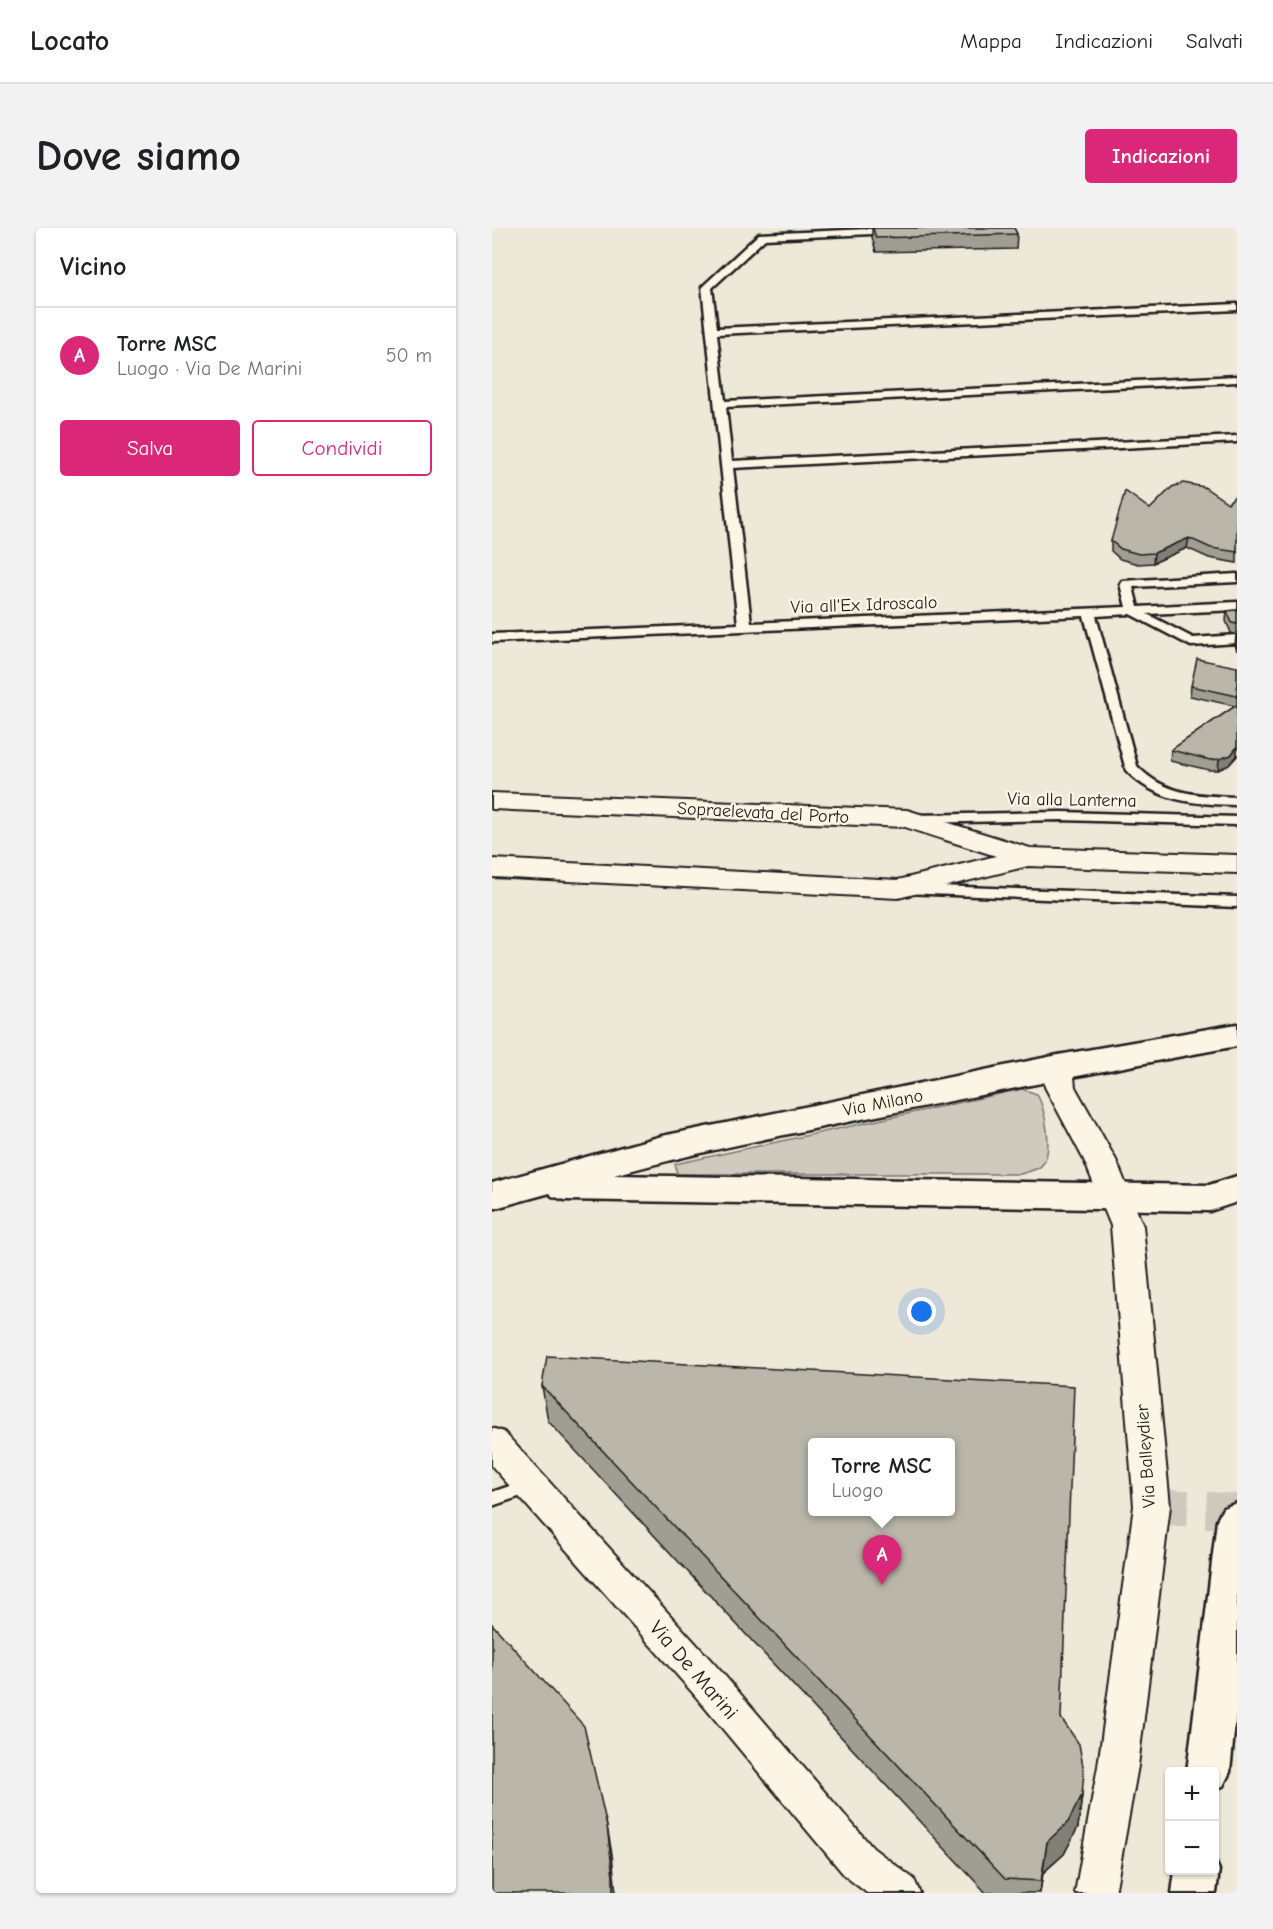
<!DOCTYPE html>
<html lang="it">
<head>
<meta charset="utf-8">
<style>
  body { margin:0; font-family:"Comic Neue",sans-serif; background:#f2f2f2; color:#202124 }
  .controls { position:absolute; right:18px; bottom:18px; display:grid; overflow:hidden; border-radius:6px; box-shadow:0 2px 4px #0004 }
  .controls button { width:54px; height:54px; display:grid; place-items:center; padding:0; border:0; border-bottom:2px solid #e0e0e0; background:#fff; color:#202124; font:30px sans-serif }
  .you { position:absolute; left:430px; top:1084px; width:21px; height:21px; margin:-15px; border:4px solid #fff; border-radius:50%; background:#1a73e8; box-shadow:0 0 0 9px #1a73e833 }
  .badge { display:grid; place-items:center; width:39px; height:39px; border-radius:50%; background:#db2777; color:#fff; font-size:20px; font-weight:700 }
  .pin { position:absolute; translate:-50% -50px; filter:drop-shadow(0 2px 3px #0008) }
  .pin::after { content:''; position:absolute; top:32px; width:21px; height:18px; background:inherit; clip-path:polygon(0 0,100% 0,50% 100%) }
  .popup { position:absolute; left:316px; top:1210px; width:147px; height:78px; box-sizing:border-box; display:grid; place-content:center; border-radius:6px; background:#fff; filter:drop-shadow(0 2px 4px #0005); font-size:20px; white-space:nowrap; color:#757577 }
  .popup b { font-size:22px; color:#202124 }
  .popup::after { content:''; position:absolute; left:50%; top:100%; margin-left:-12px; border:12px solid transparent; border-top-color:#fff }
  .list { margin:0; padding:0; list-style:none }
  h2 { display:flex; justify-content:space-between; align-items:center; height:78px; margin:0; padding:0 24px; font-size:26px }
  h2 small { font-size:20px; font-weight:400; color:#757577 }
  .list li { display:grid; grid-template-columns:39px 1fr auto; gap:18px; align-items:center; box-sizing:border-box; height:96px; padding:0 24px; border-top:2px solid #e0e0e0 }
  .list b { display:block; font-size:22px; white-space:nowrap }
  .list p { margin:0; font-size:20px; white-space:nowrap; color:#757577 }
  .list em { font-size:20px; font-style:normal; color:#757577 }
  .actions { display:flex; gap:12px; padding:18px 24px }
  .actions a { flex:1; padding:14px 0; border:2px solid #db2777; border-radius:6px; text-align:center; font-size:21px; color:#db2777 }
  .actions .main { background:#db2777; color:#fff }
  .map { position:relative; flex:none; width:745px; height:1665px; overflow:hidden; border-radius:6px }
  header { display:flex; align-items:center; gap:36px; box-sizing:border-box; height:84px; padding:0 30px; background:#fff; border-bottom:2px solid #e0e0e0 }
  header strong { font-size:28px }
  nav { display:flex; gap:33px; margin-inline-start:auto; font-size:21px }
  .intro { display:flex; align-items:center; justify-content:space-between; box-sizing:border-box; height:144px; padding:0 36px }
  h1 { margin:0; font-size:42px }
  .button { padding:15px 27px; border-radius:6px; background:#db2777; color:#fff; font-size:21px; font-weight:700 }
  main { display:flex; gap:36px; padding:0 36px }
  aside { flex:1; background:#fff; border-radius:6px; box-shadow:0 2px 4px #0004 }
  .map>svg:first-child { display:block }
  .green { fill:#cfcabd; stroke:#76736c; stroke-width:1.5 }
  .lines { fill:none; stroke-linecap:round; stroke-linejoin:round }
  .street-tunnel { stroke:#cec9bd; stroke-width:36; stroke-dasharray:36 18; stroke-linecap:butt }
  .lane-casing { stroke:#1c1c1c; stroke-width:5 }
  .street-casing { stroke:#1c1c1c; stroke-width:4 }
  .secondary-casing { stroke:#1c1c1c; stroke-width:5 }
  .highway-casing { stroke:#1c1c1c; stroke-width:5 }
  .lane { fill:#fcf5e5; fill-rule:evenodd }
  .street { fill:#fcf5e5; fill-rule:evenodd }
  .secondary { fill:#fcf5e5; fill-rule:evenodd }
  .highway { fill:#fcf5e5; fill-rule:evenodd }
  .wall { fill:#a09d92; stroke:#1c1c1c; stroke-width:1.5 }
  .shaded-wall { fill:#827f77; stroke:#1c1c1c; stroke-width:1.5 }
  .building { fill:#bab6aa; stroke:#1c1c1c; stroke-width:1.5; fill-rule:evenodd }
  .labels { text-anchor:middle; dominant-baseline:central; stroke-width:4.5; stroke-linejoin:round; paint-order:stroke }
  .street-label { font-size:18px; fill:#1c1c1c; stroke:#fcf5e5 }
  .near-street-label { font-size:21px; fill:#1c1c1c; stroke:#fcf5e5 }
</style>
</head>
<body>
<header>
<strong>Locato</strong>
<nav><a>Mappa</a><a>Indicazioni</a><a>Salvati</a></nav>
</header>
<div class="intro"><h1>Dove siamo</h1><a class="button">Indicazioni</a></div>
<main>
<aside>
<h2>Vicino<small></small></h2>
<ul class="list">
<li><span class="badge">A</span><div><b>Torre MSC</b><p>Luogo · Via De Marini</p></div><em>50 m</em></li>
</ul>
<div class="actions"><a class="main">Salva</a><a>Condividi</a></div>
</aside>
<div class="map">
<svg width="745" height="1665" viewBox="0 0 745 1665">
  <rect width="100%" height="100%" fill="#eee8d9"/>
  <filter id="ink" filterUnits="userSpaceOnUse"><feTurbulence type="fractalNoise" baseFrequency=".0167" numOctaves="2"/><feDisplacementMap in="SourceGraphic" scale="12" xChannelSelector="R" yChannelSelector="G"/><feConvolveMatrix kernelMatrix="1 2 1 2 8 2 1 2 1" color-interpolation-filters="sRGB"/></filter>
  <g filter="url(#ink)">
    <path class="green" d="M530,861L545,866C553,881 562,923 550,937C546,942 535,944 528,946H185L183,936Z"/>
    <g class="lines">
      <polyline class="street-tunnel" points="660,1278 745,1284"/>
      <g class="lane-casing">
        <g id="lane">
          <path d="M398,0L403,3L401,5L273,11L220,60L225,100L745,76V82L225,106L233,173L745,148V154L234,179L240,233L745,208V214L241,240L259,395L634,379L628,356L630,353L745,346V354L641,359L646,379L745,374V382L655,386L701,410L745,407V415L699,418L638,386L604,388L645,538C672,567 708,568 745,569V577C704,576 663,574 634,542L592,388L0,414V406L246,396L210,59L267,6Z"/>
          <polygon points="569,584 745,589 745,597 569,592 424,595 417,591 424,587"/>
          <polygon points="418,657 745,669 745,679 413,665 411,662 413,659"/>
          <polygon points="38,1251 44,1253 47,1258 44,1263 0,1278 0,1264"/>
        </g>
      </g>
      <g class="street-casing">
        <g id="street">
          <polygon points="0,565 415,582 538,620 745,627 745,645 536,638 406,670 0,649 0,631 406,652 504,628 413,599 0,581"/>
          <polygon points="566,828 577,831 581,839 583,859 624,932 651,998 678,1278 646,1538 623,1665 583,1665 606,1538 642,1278 619,998 592,932 553,859 551,839 555,831"/>
          <polygon points="0,1200 12,1204 226,1440 381,1620 422,1651 428,1665 375,1665 353,1648 200,1464 0,1238"/>
        </g>
      </g>
      <g class="secondary-casing">
        <path id="secondary" d="M745,796V818C620,841 495,865 370,891C287,908 204,924 122,947L717,957L745,948V974L718,983L72,972L60,968L58,965L0,981V955L170,908L566,827Z"/>
      </g>
      <g class="highway-casing">
        <g id="highway">
          <polygon points="745,1275 745,1475 738,1544 731,1558 722,1561 722,1544 695,1544 725,1292 731,1280"/>
          <polygon points="722,1631 727,1642 724,1665 680,1665 683,1642 722,1642"/>
        </g>
      </g>
      <use href="#lane" class="lane"/>
      <use href="#street" class="street"/>
      <use href="#secondary" class="secondary"/>
      <use href="#highway" class="highway"/>
    </g>
    <g class="wall">
      <polygon points="380,0 522,0 525,6 524,21 384,24 380,9"/>
      <polygon points="745,266 745,335 717,330 695,320 661,335 646,336 628,331 619,323 619,313 658,281 736,275"/>
      <polygon points="745,382 745,407 739,405 734,393 735,383"/>
      <polygon points="744,407 745,407 745,423 743,417"/>
      <polygon points="745,439 745,528 737,537 726,542 717,542 678,533 679,522 743,478 698,468 699,458"/>
      <polygon points="50,1158 569,1490 590,1567 586,1599 572,1626 551,1645 548,1665 494,1665 56,1193"/>
    </g>
    <g class="shaded-wall">
      <polygon points="697,310 695,320 661,335 662,325"/>
      <polygon points="745,519 745,528 737,537 726,542 727,531"/>
      <polygon points="590,1567 586,1599 572,1626 551,1645 548,1665 555,1614"/>
      <polygon points="115,1598 120,1626 124,1665 121,1665"/>
    </g>
    <g class="building">
      <polygon points="381,0 522,0 525,6 384,10"/>
      <polygon points="691,255 712,259 736,275 745,266 745,324 719,320 697,310 662,325 647,326 629,321 619,313 633,263 658,281 680,259"/>
      <polygon points="745,382 745,396 740,395 735,383"/>
      <polygon points="705,431 745,439 745,468 699,458"/>
      <polygon points="745,477 745,519 739,527 727,531 718,532 679,522"/>
      <path d="M55,1128L582,1158L569,1490L587,1516L592,1544L590,1567L576,1594L555,1614L549,1653L513,1651L50,1158ZM321,1215H459V1284H321Z"/>
      <polygon points="0,1396 92,1498 115,1598 121,1649 121,1665 0,1665"/>
    </g>
  </g>
  <g class="labels">
    <g class="street-label">
      <text transform="translate(372 377) rotate(-2)">Via all'Ex Idroscalo</text>
      <text transform="translate(580 572) rotate(1)">Via alla Lanterna</text>
      <text transform="translate(271 585) rotate(3)">Sopraelevata del Porto</text>
      <text transform="translate(391 875) rotate(-11)">Via Milano</text>
      <text transform="translate(654 1228) rotate(-94)">Via Balleydier</text>
    </g>
    <g class="near-street-label">
      <text transform="translate(202 1442) rotate(49)">Via De Marini</text>
    </g>
  </g>
</svg>
<div class="controls">
<button>+</button>
<button>−</button>
</div>
<div class="you"></div>
<div class="pin badge" style="left:390px;top:1357px">A</div>
<div class="popup"><b>Torre MSC</b>Luogo</div>
</div>
</main>
</body>
</html>
